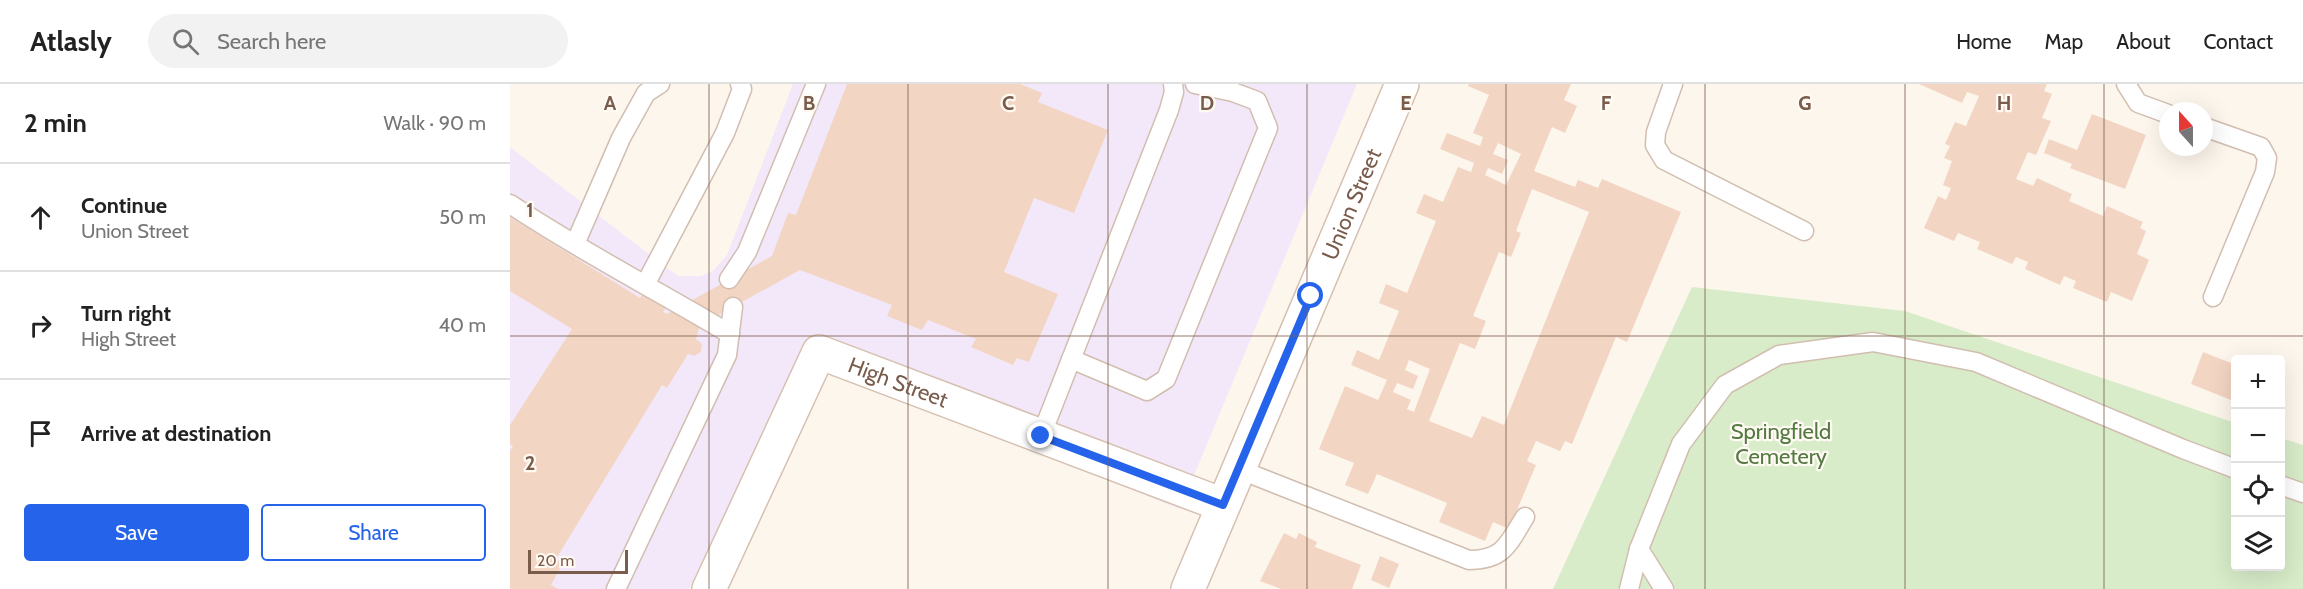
<!DOCTYPE html>
<html lang="en">
<head>
<meta charset="utf-8">
<style>
  body { margin:0; font-family:Cabin,sans-serif; background:#f2f2f2; color:#222 }
  .controls { position:absolute; right:18px; bottom:18px; display:grid; overflow:hidden; border-radius:6px; box-shadow:0 6px 24px #0002 }
  .controls button { width:54px; height:54px; display:grid; place-items:center; padding:0; border:0; border-bottom:2px solid #e0e0e0; background:#fff; color:#222; font:30px sans-serif }
  .compass { position:absolute; left:1649px; top:18px; width:54px; height:54px; border-radius:50%; background:#fff; box-shadow:0 6px 24px #0002; rotate:339deg }
  .scale { position:absolute; left:18px; bottom:15px; width:100px; box-sizing:border-box; padding-left:6px; border:3px solid #7a5c4d; border-top:0; font-size:16px; line-height:21px; white-space:nowrap; color:#7a5c4d; -webkit-text-stroke:4px #fffaf3; paint-order:stroke }
  .stop { position:absolute; width:18px; height:18px; margin:-14px; border:4px solid #2563eb; border-radius:50%; background:#fff }
  .stop.end { background:#2563eb; border-color:#fff; box-shadow:0 2px 6px #0008 }
  .list { margin:0; padding:0; list-style:none }
  h2 { display:flex; justify-content:space-between; align-items:center; height:78px; margin:0; padding:0 24px; font-size:26px }
  h2 small { font-size:20px; font-weight:400; color:#767676 }
  .list li { display:grid; grid-template-columns:39px 1fr auto; gap:18px; align-items:center; box-sizing:border-box; height:108px; padding:0 24px; border-top:2px solid #e0e0e0 }
  .list b { display:block; font-size:22px; white-space:nowrap }
  .list p { margin:0; font-size:20px; white-space:nowrap; color:#767676 }
  .list em { font-size:20px; font-style:normal; color:#767676 }
  .actions { display:flex; gap:12px; padding:18px 24px }
  .actions a { flex:1; padding:14px 0; border:2px solid #2563eb; border-radius:6px; text-align:center; font-size:21px; color:#2563eb }
  .actions .main { background:#2563eb; color:#fff }
  .icon { flex:none; width:33px; height:33px; fill:none; stroke:currentColor; stroke-width:2; stroke-linecap:round; stroke-linejoin:round }
  .map { position:relative; flex:none; width:1793px; height:505px; overflow:hidden }
  header { display:flex; align-items:center; gap:36px; box-sizing:border-box; height:84px; padding:0 30px; background:#fff; border-bottom:2px solid #e0e0e0 }
  header strong { font-size:28px }
  nav { display:flex; gap:33px; margin-inline-start:auto; font-size:21px }
  .search { width:420px; height:54px; background:#f2f2f2; display:flex; align-items:center; gap:15px; box-sizing:border-box; padding:0 21px; border-radius:33px; color:#767676; font-size:22px }
  main { display:flex }
  aside { flex:1; background:#fff }
  .map>svg:first-child { display:block }
  .education { fill:#f3e8fa }
  .green { fill:#d8ecc9 }
  .building { fill:#f3d5c3; fill-rule:evenodd }
  .lines { fill:none; stroke-linecap:round; stroke-linejoin:round }
  .lane-casing { stroke:#d1beb0; stroke-width:21 }
  .secondary-casing { stroke:#d6c0b0; stroke-width:36 }
  .lane { stroke:#fff; stroke-width:18 }
  .secondary { stroke:#fff; stroke-width:33 }
  .route { stroke:#2563eb; stroke-width:8 }
  .grid { fill:none; stroke:#7a5c4d; stroke-width:1.5; stroke-opacity:0.55 }
  .labels { text-anchor:middle; dominant-baseline:central; stroke-width:4.5; stroke-linejoin:round; paint-order:stroke }
  .street-label { font-size:22px; fill:#7a5c4d; stroke:#fffaf3 }
  .park-label { font-size:22px; fill:#537a41; stroke:#fffaf3 }
  .grid-label { font-size:20px; text-anchor:middle; font-weight:bold; fill:#7a5c4d; stroke:#fffaf3; stroke-width:4.5; stroke-linejoin:round; paint-order:stroke }
</style>
</head>
<body>
<header>
<strong>Atlasly</strong>
<div class="search"><svg class="icon" aria-label="search" viewBox="0 0 24 24"><circle cx="10" cy="10" r="6"/><path d="M15 15l6 6"/></svg>Search here</div>
<nav><a>Home</a><a>Map</a><a>About</a><a>Contact</a></nav>
</header>
<main>
<aside>
<h2>2 min<small>Walk · 90 m</small></h2>
<ul class="list">
<li><svg class="icon" aria-label="ahead" viewBox="0 0 24 24"><path d="M12 20V5M6 11l6-6 6 6"/></svg><div><b>Continue</b><p>Union Street</p></div><em>50 m</em></li>
<li><svg class="icon" aria-label="right" viewBox="0 0 24 24"><path d="M7 20v-9h11M14 6l5 5-5 5"/></svg><div><b>Turn right</b><p>High Street</p></div><em>40 m</em></li>
<li><svg class="icon" aria-label="arrive" viewBox="0 0 24 24"><path d="M6 21V4h12l-3 4 3 4H6"/></svg><div><b>Arrive at destination</b></div></li>
</ul>
<div class="actions"><a class="main">Save</a><a>Share</a></div>
</aside>
<div class="map">
<svg width="1793" height="505" viewBox="0 0 1793 505">
  <rect width="100%" height="100%" fill="#fdf6ec"/>
  <polygon class="education" points="283,0 847,0 670,425 290,273 179,505 0,505 0,63 158,185 169,192 191,192 203,187 217,171"/>
  <polygon class="green" points="1182,203 1395,227 1725,339 1726,482 1770,482 1771,354 1793,361 1793,505 1043,505"/>
  <g class="building">
    <polygon points="337,0 510,0 532,9 528,18 598,46 564,129 524,114 494,188 548,210 519,278 507,274 503,281 461,263 466,255 418,236 412,246 377,232 382,221 290,186 190,241 186,255 192,260 191,268 184,272 178,270 157,304 152,301 46,475 53,479 41,501 48,505 0,505 0,367 3,362 0,360 0,341 62,245 0,207 0,133 130,214 134,207 157,221 153,228 157,230 262,172 278,129 286,131"/>
    <path d="M959,0H1061L1054,16L1067,22L1055,49L1042,43L1024,87L1065,103L1068,96L1088,104L1092,95L1171,128L1117,258L1106,253L1062,360L1055,357L1050,367L1026,357L1017,377L1026,381L999,445L983,438L975,457L929,438L937,419L867,390L858,410L835,401L844,379L809,365L835,302L868,316L877,296L841,281L847,266L869,276L889,227L869,219L876,200L897,209L926,137L906,129L914,110L933,118L948,83L961,88L964,79L930,65L937,49L970,62L973,53L963,49L979,11L958,2ZM988,59L1011,70L996,101L975,91L978,84L992,90L998,76L983,70ZM1022,105L1079,128L994,341L972,332L962,354L919,337L950,259L965,265L976,237L963,232L989,168L1001,173L1011,149L1006,147ZM899,276L920,285L904,328L897,325L901,316L883,308L887,299L903,305L908,292L895,286Z"/>
    <polygon points="1409,0 1537,0 1534,7 1542,10 1532,34 1541,37 1526,71 1518,68 1506,95 1523,102 1527,94 1562,110 1559,117 1593,132 1597,122 1633,138 1630,144 1636,147 1627,170 1639,176 1622,217 1601,208 1597,218 1563,204 1566,197 1554,192 1550,201 1515,185 1518,178 1506,173 1502,180 1467,165 1470,158 1448,149 1444,157 1414,144 1428,112 1436,116 1441,104 1433,101 1442,77 1434,74 1440,62 1435,60 1445,38 1456,42 1469,12 1457,8 1452,19"/>
    <polygon points="1582,30 1636,51 1615,105 1560,84 1562,80 1534,69 1539,55 1567,66"/>
    <polygon points="1693,268 1726,281 1726,318 1681,300"/>
    <polygon points="774,449 786,455 789,449 807,458 805,463 851,481 842,505 771,505 750,497"/>
    <polygon points="870,472 889,480 879,504 861,496"/>
  </g>
  <g class="lines">
    <g class="lane-casing">
      <g id="lane">
        <polyline points="1163,0 1146,48 1145,61 1154,76 1294,147"/>
        <polyline points="1616,0 1628,19 1658,30"/>
        <polyline points="1694,43 1751,63 1757,74 1755,88 1703,213"/>
        <path d="M0,120C70,167 147,206 220,250"/>
        <polyline points="65,160 111,54 136,9 150,0"/>
        <polyline points="219,195 237,168 306,0"/>
        <polyline points="136,199 215,49 232,5 230,0"/>
        <polyline points="561,275 637,307 656,295 758,44 747,17 723,8 685,0"/>
        <polyline points="531,352 659,26 664,8 663,0"/>
        <path d="M728,385L959,476C994,476 998,460 1015,433"/>
        <polyline points="1770,401 1793,409"/>
        <polyline points="106,505 217,271 223,223"/>
        <polyline points="1119,505 1129,465"/>
        <polyline points="1154,505 1129,465 1171,360 1215,301 1269,271 1363,258 1466,278 1673,365 1726,385"/>
      </g>
    </g>
    <g class="secondary-casing">
      <g id="secondary">
        <path id="s1" d="M199,505L309,268L713,421"/>
        <path id="s2" d="M678,505L892,0"/>
      </g>
    </g>
    <use href="#lane" class="lane"/>
    <use href="#secondary" class="secondary"/>
  </g>
  <g class="lines">
    <polyline class="route" points="531,352 713,421 801,212"/>
  </g>
  <path class="grid" d="M199,0V505M398,0V505M598,0V505M797,0V505M996,0V505M1195,0V505M1395,0V505M1594,0V505M0,252H1793"/>
  <g class="labels">
    <g class="street-label">
      <text stroke="none"><textPath href="#s2" startOffset="418">Union Street</textPath></text>
      <text stroke="none"><textPath href="#s1" startOffset="346">High Street</textPath></text>
    </g>
    <g class="park-label">
      <text x="1271" y="347">Springfield<tspan x="1271" dy="25">Cemetery</tspan></text>
    </g>
  </g>
  <g class="grid-label">
    <text x="100" y="26">A</text>
    <text x="299" y="26">B</text>
    <text x="498" y="26">C</text>
    <text x="697" y="26">D</text>
    <text x="896" y="26">E</text>
    <text x="1096" y="26">F</text>
    <text x="1295" y="26">G</text>
    <text x="1494" y="26">H</text>
    <text x="20" y="133">1</text>
    <text x="20" y="386">2</text>
  </g>
</svg>
<div class="controls">
<button>+</button>
<button>−</button>
<button><svg class="icon" aria-label="locate" viewBox="0 0 24 24"><circle cx="12" cy="12" r="6"/><path d="M12 2v4M12 18v4M2 12h4M18 12h4"/></svg></button>
<button><svg class="icon" aria-label="layers" viewBox="0 0 24 24"><path d="M12 4l9 5-9 5-9-5zM3 14l9 5 9-5"/></svg></button>
</div>
<svg class="compass" viewBox="-18 -18 36 36"><path d="M0-13l5 13h-10z" fill="#e53935"/><path d="M0 13l5-13h-10z" fill="#767676"/></svg>
<div class="scale">20 m</div>
<div class="stop" style="left:801px;top:212px"></div>
<div class="stop end" style="left:531px;top:352px"></div>
</div>
</main>
</body>
</html>
